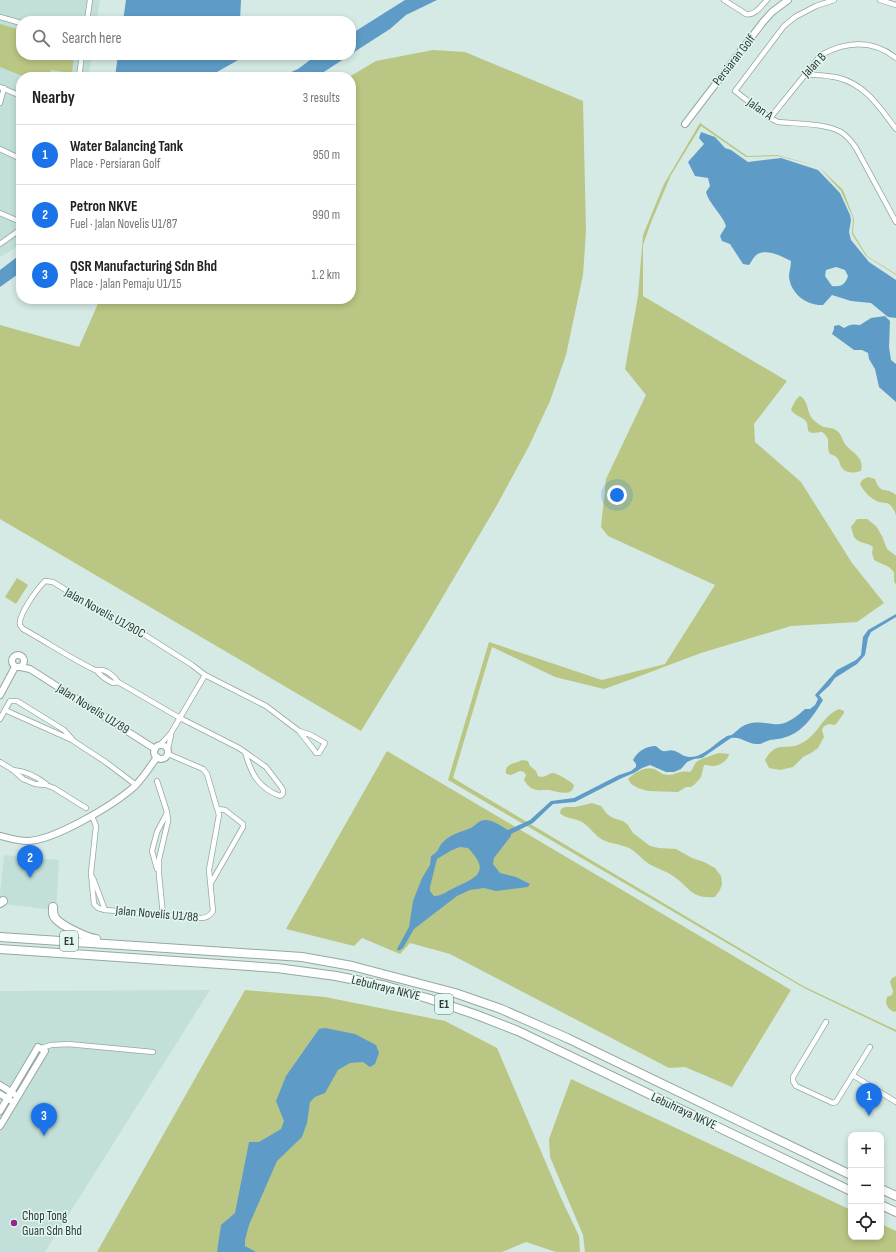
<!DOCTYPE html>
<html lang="en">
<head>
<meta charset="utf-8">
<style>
  body { margin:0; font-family:"Sofia Sans Condensed",sans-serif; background:#f6f6f6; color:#222 }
  .controls { position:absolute; right:12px; bottom:12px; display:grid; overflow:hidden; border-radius:8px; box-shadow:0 2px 6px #0003 }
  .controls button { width:36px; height:36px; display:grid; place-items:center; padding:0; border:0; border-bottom:1px solid #e0e0e0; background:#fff; color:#222; font:20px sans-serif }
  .you { position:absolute; left:617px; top:495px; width:14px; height:14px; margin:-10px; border:3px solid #fff; border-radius:50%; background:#1a73e8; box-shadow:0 0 0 6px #1a73e833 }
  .badge { display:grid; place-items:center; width:26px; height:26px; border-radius:50%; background:#1a73e8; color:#fff; font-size:13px; font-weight:700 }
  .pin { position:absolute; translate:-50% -33px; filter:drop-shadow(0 1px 2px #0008) }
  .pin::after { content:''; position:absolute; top:21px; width:14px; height:12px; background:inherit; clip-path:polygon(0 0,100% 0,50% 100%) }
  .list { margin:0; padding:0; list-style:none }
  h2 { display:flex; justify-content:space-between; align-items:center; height:52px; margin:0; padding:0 16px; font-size:17px }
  h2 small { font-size:13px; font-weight:400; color:#767676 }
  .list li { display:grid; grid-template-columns:26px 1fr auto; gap:12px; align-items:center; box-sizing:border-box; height:60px; padding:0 16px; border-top:1px solid #e0e0e0 }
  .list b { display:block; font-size:15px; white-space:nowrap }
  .list p { margin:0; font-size:13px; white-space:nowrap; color:#767676 }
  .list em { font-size:13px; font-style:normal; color:#767676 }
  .icon { flex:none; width:22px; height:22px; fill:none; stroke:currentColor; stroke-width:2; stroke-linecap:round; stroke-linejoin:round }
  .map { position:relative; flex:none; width:896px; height:1252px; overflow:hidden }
  .search { position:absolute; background:#fff; box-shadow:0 2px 6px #0003; left:16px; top:16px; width:340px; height:44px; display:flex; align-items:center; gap:10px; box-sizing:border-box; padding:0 14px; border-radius:16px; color:#767676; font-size:15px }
  .panel { position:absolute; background:#fff; box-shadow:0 2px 6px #0003; left:16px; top:72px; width:340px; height:232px; border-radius:16px }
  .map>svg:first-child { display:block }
  .built { fill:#c2e0d9 }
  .green { fill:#bac683 }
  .water { fill:#5e9cc7; fill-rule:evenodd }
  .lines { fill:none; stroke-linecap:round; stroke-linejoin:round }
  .street-casing { stroke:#95a8a3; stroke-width:6 }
  .secondary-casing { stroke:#95a8a3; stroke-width:8 }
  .highway-casing { stroke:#95a8a3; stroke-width:10 }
  .street { stroke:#fff; stroke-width:4.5 }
  .secondary { stroke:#fff; stroke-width:6 }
  .highway { stroke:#fff; stroke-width:8 }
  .poi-dot { fill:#942788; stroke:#e2f7f1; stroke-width:1.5 }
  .labels { text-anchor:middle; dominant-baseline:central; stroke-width:3; stroke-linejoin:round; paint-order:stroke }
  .shield { fill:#e2f7f1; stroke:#65726e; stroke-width:1 }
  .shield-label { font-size:12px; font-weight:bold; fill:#303936 }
  .street-label { font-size:13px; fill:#303936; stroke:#e2f7f1 }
  .poi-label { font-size:13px; fill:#303936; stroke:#e2f7f1; text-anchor:start }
</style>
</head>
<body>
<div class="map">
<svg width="896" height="1252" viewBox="0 0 896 1252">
  <rect width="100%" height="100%" fill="#d5eae4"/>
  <g class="built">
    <polygon points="0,0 100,0 97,21 21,21 21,55 92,55 88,77 21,77 21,243 9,252 0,257"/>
    <polygon points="4,855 59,860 56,910 3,904 0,901 0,894"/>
    <polygon points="210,990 45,1252 0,1252 0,991"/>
  </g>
  <g class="green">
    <polygon points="0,24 21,30 21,55 74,55 72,73 51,70 49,77 25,77 0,67"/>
    <polygon points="433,50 465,52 583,101 586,231 583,275 566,355 550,401 529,446 497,505 425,627 361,731 0,519 0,325 79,347 100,299 351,299 351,77 349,77 376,61"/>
    <polygon points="700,123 747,156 777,155 818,166 843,190 854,219 853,233 867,256 896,274 896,275 866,256 852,234 853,218 841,191 818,166 778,156 746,157 701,126 671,175 652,220 643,245 643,296 787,381 754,424 755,442 801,482 852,563 884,603 857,622 791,626 701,653 632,679 604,689 555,677 492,647 453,778 803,986 896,1030 896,1032 804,988 448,780 489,642 602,680 665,664 715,585 608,536 601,527 606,479 646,395 625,369 638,296 643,235 664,184"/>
    <path d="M800,396C808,400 807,411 811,417C813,420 817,423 820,425C825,429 832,426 837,431C841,433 842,440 845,444C852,453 865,457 861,471C855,473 847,474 842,468C840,466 840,462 838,459C836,456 833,455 830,454C825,444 833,440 822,432L812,433L808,431C808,414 798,420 791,410C793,405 796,398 800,396Z"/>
    <path d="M868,477L875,479C881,496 886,486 896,495V515C895,512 893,508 891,506C888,502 884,503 879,502C871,499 864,492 860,484L862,480Z"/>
    <path d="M857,519H867L876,526L882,536L887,549L896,556V585L894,581V572C888,564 882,565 874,560L872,553L873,547C867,542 859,544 854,537C853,534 852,530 851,527Z"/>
    <polygon points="17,578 28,585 16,604 5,597"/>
    <path d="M839,709L844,711V713L836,724L834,725L829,724L824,726L822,730L824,737L818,748L811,753L803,757L793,767L780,770L769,768L765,760C777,739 785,752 802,743C819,734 822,716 839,709Z"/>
    <polygon points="387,751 791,990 732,1087 685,1067 669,1068 450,954 410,943 400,954 362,938 354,946 286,929"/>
    <path d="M719,753L729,754C728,761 718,767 711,766C709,765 707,765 704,765L701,777L695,784L691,787H686L678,792L648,791L638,788L631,784L628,779C634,773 645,766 654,769C659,771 662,775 668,775C677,775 678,770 690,772C693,769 693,767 695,764C697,759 714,755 719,753Z"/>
    <path d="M522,760L528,761L530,766L536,771L538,776C546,779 547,773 554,773C558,774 572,782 574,785C572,799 556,790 547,790C541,790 536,791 531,788C528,786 526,783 524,780L526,775L524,772L520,771L511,775L506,774C504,763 515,764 522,760Z"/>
    <path d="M592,803L601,806L607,814L613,818L623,821L628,825L633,833L650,846L659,848L676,849L692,858L704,862L715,868L721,876L722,884L720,890L715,897C690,899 690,887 673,876C666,871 659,869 651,865C643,861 637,852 629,848C621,844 611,844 603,840C595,836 590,827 582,822C575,818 566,819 560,813L561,809L565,807H575Z"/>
    <path d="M896,976V1011L895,1012C889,1010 887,1007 886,1002L887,997L892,995L893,991L890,982L892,978Z"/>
    <polygon points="245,990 325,997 445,1021 497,1048 560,1196 579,1236 580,1252 556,1252 526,1242 502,1252 97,1252"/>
    <polygon points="571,1079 851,1210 851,1237 881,1237 881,1224 896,1231 896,1252 585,1252 583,1235 550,1157 549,1139"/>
  </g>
  <g class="water">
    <polygon points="126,0 241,0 240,21 123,21"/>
    <polygon points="405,0 437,0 406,15 390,29 351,54 351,34"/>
    <polygon points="118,55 240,55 240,59 208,77 115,77"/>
    <polygon points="323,55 350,55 316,77 280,77 298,69 310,60"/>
    <path d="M701,132L715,137L725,148L731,150L748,162L781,158L818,170L840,193L850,215L851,220L849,232L851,240L869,262L896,280V318L888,317L871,303L851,301L832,295L823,305C807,306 791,294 789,277C789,272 791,266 791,261C783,257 770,250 760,253C755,254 752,261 749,265L743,264L730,244L722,241L720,236L726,226C722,214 709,204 706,192L710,186L708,178L695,176L688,162L704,144L699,138ZM836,267L845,270L848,276C845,285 841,287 832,286L825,276L826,270Z"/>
    <polygon points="21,254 21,272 0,287 0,270"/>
    <path d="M885,316L890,321L889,347L891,360L896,364V402L879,387L875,369L869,359L868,353L862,350H854L832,334L834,329V326L839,325L844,328C850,324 853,324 860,325L871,318Z"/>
    <path d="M896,614V617L871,632L868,638L865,655L857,664L835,678L829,686L819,695L823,700C814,715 803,732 786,737C781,739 775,739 770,740C766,741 762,744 758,744C748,745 742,736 731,738L702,758L694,759L687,762L681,769L674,772H666L650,765L642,768L634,773L622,778L575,802L553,804L533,823L511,834V836L494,858L493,864L500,873L516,877L530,884L528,887L496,891L484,888L470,890L457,896L414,929L403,948L398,951L397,949L409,927L413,901L422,878L430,865L431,856C441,850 437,848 443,842C451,834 461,832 471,828C476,825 479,820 485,820C493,820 501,826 508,830L530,820L551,801L574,798L619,775L631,771L636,767V764L633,760C638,751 646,746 656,746C666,756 666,748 675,751C680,753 684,757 690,757C704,757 715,743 727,736C731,735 730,736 733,734C737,731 740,727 745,725C755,721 763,723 773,724C786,726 796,717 805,709H810L815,705L818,699L815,695L837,670L856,660L861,655L863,637L868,630ZM460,847L468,848C491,872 477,877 454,888C447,891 442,896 434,896L430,891V887L437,859L452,850Z"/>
    <polygon points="325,1028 355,1034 376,1045 379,1053 375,1064 370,1067 363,1062 350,1063 338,1070 325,1093 315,1097 310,1102 307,1123 302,1137 277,1161 249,1225 245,1240 245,1246 256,1252 217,1252 221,1225 235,1213 249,1142 259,1142 281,1129 284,1121 276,1101 286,1076 319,1029"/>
  </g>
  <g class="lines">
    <g class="street-casing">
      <g id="street">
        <path d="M724,0L746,14C755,16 761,6 767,0"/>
        <path d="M834,0L816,6L795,17L784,26L735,91L770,118L778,122C797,124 824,123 841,132C847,136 852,142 856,148L896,222"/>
        <polyline points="880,0 896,5"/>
        <polyline points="0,17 21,23"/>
        <polyline points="87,21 90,0"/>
        <path d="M804,74C815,75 828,75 839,78C866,85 880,108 896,129"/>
        <polyline points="79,77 82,55"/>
        <polyline points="0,87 21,96"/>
        <polyline points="0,103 4,88"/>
        <path d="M770,118L821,55C847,41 872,39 896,58"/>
        <polyline points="0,149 21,159"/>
        <polyline points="0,213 21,222"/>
        <polyline points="0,244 21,229"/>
        <path d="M97,671C101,677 107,680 113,683L118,682"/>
        <polyline points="5,710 72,740 107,763 136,785"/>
        <polyline points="0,719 10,701 17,701 64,730 72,739"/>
        <polyline points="160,745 171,733 205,675"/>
        <polyline points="168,749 171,735"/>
        <path d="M245,752C251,773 258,788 280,796C284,794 284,792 282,788L266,767L239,748L180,718L118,682C115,677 107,670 101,670C98,670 97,670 95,670C70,658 47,642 23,629L20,625C18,615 37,589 45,581L53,582L117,622L145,635L192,665L205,675L266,706L299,731L314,750L316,753H319L325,743L311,735L299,731"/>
        <polyline points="0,762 13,770 23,779 35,784 46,785 54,788 86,808"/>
        <path d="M13,770C26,771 36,776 46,784"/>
        <polyline points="157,781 167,812 168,821 159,859 159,875 163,915"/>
        <path d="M92,816L96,826L91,873L94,904L98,908L105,910L201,918C207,918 210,916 213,911L209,870L219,815L207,774L203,769L168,754"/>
        <polyline points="157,869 152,851 157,832 167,813"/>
        <polyline points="93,878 105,910"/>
        <polyline points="211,883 243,827 243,824 225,810 218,809"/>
        <polyline points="826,1022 793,1077 793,1081 796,1086 833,1103 836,1102 870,1047"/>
        <polyline points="42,1048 51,1045 68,1044 153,1052"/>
        <polyline points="854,1076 896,1102"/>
      </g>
    </g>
    <g class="secondary-casing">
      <g id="secondary">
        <polyline points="685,124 763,22 772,12 788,0"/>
        <circle cx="18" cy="661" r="6"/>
        <polyline points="20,667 30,669 155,749"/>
        <polyline points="0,695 15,667"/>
        <circle cx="161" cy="752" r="7"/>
        <path d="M0,836C9,838 18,841 27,841C54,841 115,804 135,786C143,778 150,767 157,757"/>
        <polyline points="0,1085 14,1094"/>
        <polyline points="0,1094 10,1100"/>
        <polyline points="0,1111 38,1047 45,1051 0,1126"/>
      </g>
    </g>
    <g class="highway-casing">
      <g id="highway">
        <polyline points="0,903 3,901"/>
        <path d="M53,907C53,912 52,915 56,919C62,926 87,938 96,939"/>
        <polyline points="0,937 302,957 352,966 455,993 501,1009 567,1038 851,1175"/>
        <polyline points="0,949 277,968 336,976 386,986 430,999 477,1015 518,1031 851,1191"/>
        <polyline points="881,1189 896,1196"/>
        <polyline points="881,1205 896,1212"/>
      </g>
    </g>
    <use href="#street" class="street"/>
    <use href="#secondary" class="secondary"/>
    <use href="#highway" class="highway"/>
  </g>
  <circle class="poi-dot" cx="14" cy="1223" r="4"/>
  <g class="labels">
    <g class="shield">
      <rect x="60" y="931" width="18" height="20" rx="3"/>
      <rect x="435" y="994" width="18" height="20" rx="3"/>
    </g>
    <g class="shield-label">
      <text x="69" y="941">E1</text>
      <text x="444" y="1004">E1</text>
    </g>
    <g class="street-label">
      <text transform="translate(734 60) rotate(-52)">Persiaran Golf</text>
      <text transform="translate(814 65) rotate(-46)">Jalan B</text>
      <text transform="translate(760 109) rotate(35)">Jalan A</text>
      <text transform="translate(105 613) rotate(29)">Jalan Novelis U1/90C</text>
      <text transform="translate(93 709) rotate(32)">Jalan Novelis U1/89</text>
      <text transform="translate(157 914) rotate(5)">Jalan Novelis U1/88</text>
      <text transform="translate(386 988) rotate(14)">Lebuhraya NKVE</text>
      <text transform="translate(684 1111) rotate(25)">Lebuhraya NKVE</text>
    </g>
    <g class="poi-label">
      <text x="22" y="1216">Chop Tong<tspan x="22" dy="15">Guan Sdn Bhd</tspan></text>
    </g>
  </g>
</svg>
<div class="controls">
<button>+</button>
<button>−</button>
<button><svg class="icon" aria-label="locate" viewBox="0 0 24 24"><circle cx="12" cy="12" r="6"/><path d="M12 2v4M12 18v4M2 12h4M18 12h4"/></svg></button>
</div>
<div class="you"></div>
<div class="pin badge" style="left:869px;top:1116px">1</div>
<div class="pin badge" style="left:30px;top:878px">2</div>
<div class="pin badge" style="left:44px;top:1136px">3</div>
<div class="search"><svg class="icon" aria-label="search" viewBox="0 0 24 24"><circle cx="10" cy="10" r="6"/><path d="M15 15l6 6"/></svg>Search here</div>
<section class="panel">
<h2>Nearby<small>3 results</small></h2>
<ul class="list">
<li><span class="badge">1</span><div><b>Water Balancing Tank</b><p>Place · Persiaran Golf</p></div><em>950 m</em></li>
<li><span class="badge">2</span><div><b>Petron NKVE</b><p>Fuel · Jalan Novelis U1/87</p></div><em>990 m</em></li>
<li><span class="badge">3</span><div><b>QSR Manufacturing Sdn Bhd</b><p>Place · Jalan Pemaju U1/15</p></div><em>1.2 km</em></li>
</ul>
</section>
</div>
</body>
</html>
